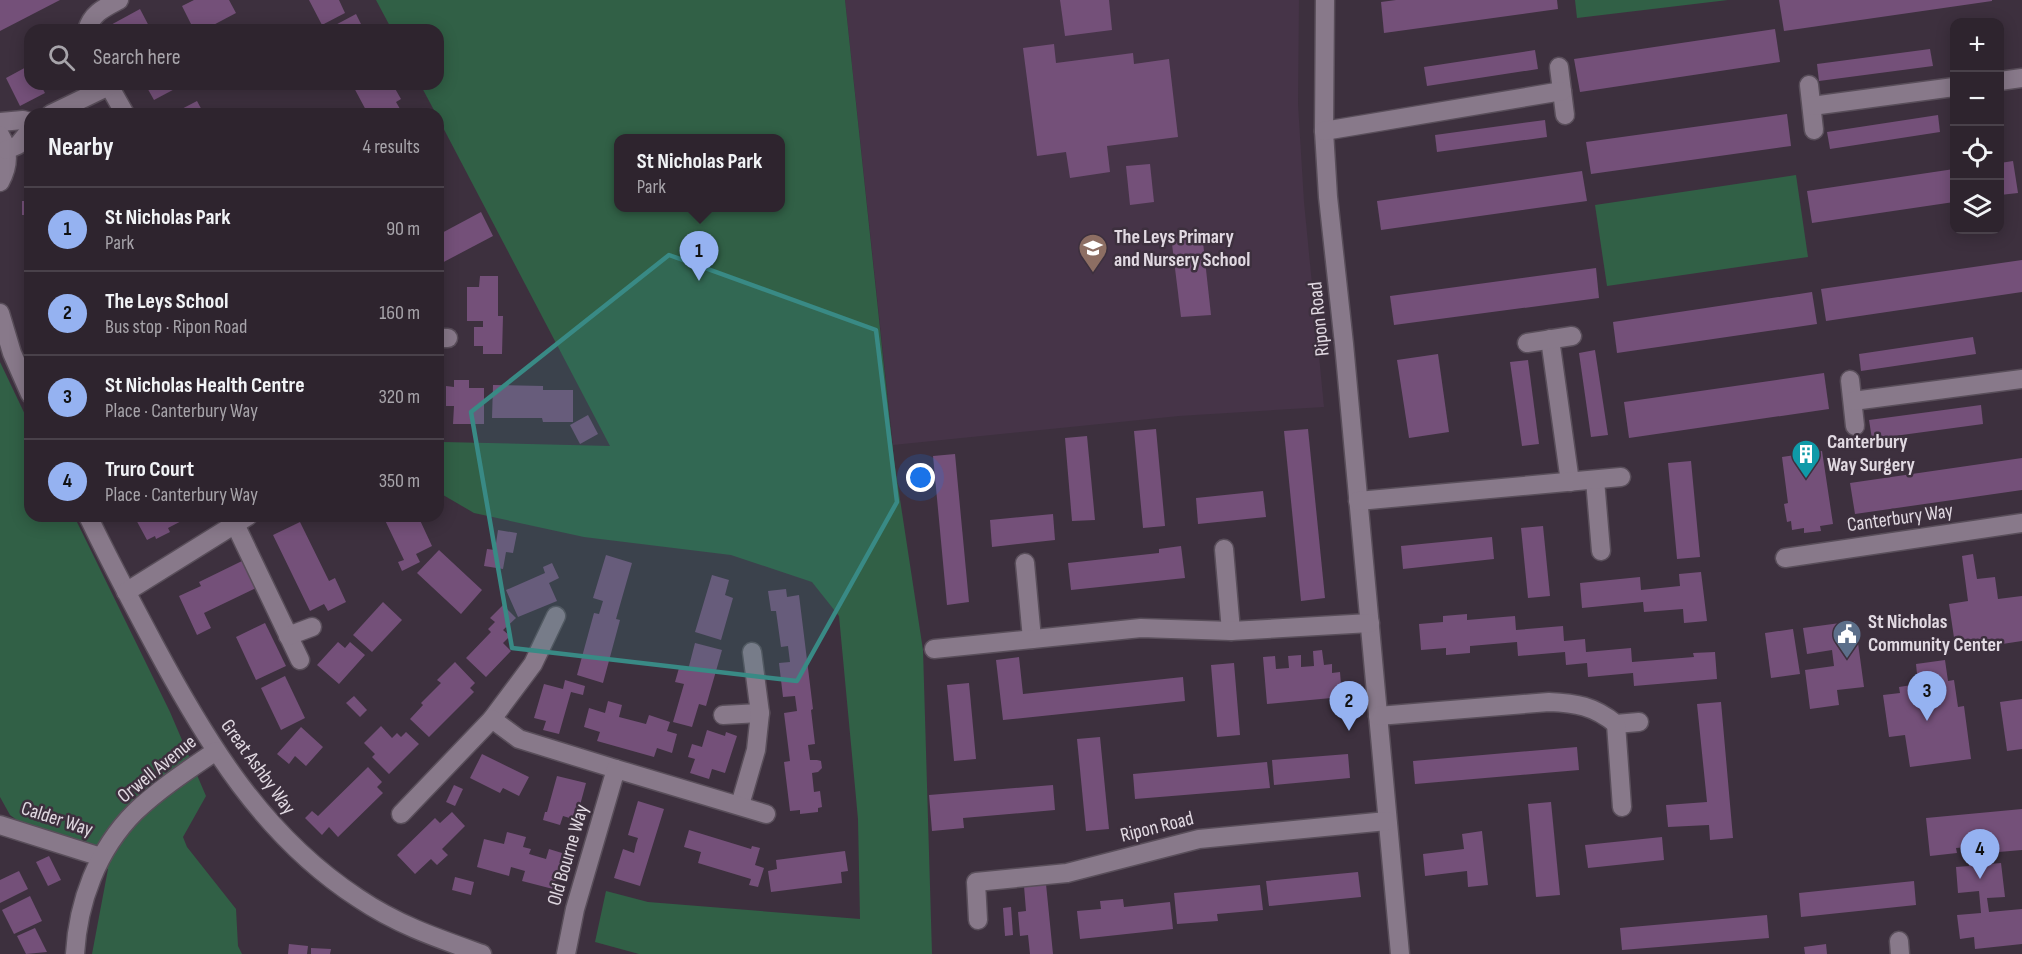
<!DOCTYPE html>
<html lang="en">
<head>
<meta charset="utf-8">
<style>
  body { margin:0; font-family:"Sofia Sans Condensed",sans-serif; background:#3a303a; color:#f1f3f6 }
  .controls { position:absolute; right:18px; top:18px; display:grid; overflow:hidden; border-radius:12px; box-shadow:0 3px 15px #0003 }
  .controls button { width:54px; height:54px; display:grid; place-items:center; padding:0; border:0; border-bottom:2px solid #49414a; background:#2e242e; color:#f1f3f6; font:30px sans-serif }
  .you { position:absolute; left:921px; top:478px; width:21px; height:21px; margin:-15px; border:4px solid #fff; border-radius:50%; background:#1a73e8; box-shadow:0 0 0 9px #1a73e833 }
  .badge { display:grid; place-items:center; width:39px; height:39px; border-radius:50%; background:#95b2f1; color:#111; font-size:20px; font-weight:700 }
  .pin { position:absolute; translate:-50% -50px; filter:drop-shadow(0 2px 3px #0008) }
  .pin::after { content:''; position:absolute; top:32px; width:21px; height:18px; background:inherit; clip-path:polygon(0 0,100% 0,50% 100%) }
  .popup { position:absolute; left:614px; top:134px; width:171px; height:78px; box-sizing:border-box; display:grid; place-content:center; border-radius:12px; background:#2e242e; filter:drop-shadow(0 2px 4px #0005); font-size:20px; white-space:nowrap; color:#a7a4aa }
  .popup b { font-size:22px; color:#f1f3f6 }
  .popup::after { content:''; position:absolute; left:50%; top:100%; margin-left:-12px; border:12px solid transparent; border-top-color:#2e242e }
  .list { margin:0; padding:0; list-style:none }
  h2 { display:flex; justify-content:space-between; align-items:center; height:78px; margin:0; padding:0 24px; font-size:26px }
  h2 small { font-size:20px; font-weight:400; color:#a7a4aa }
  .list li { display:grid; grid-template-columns:39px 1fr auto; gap:18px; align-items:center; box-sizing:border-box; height:84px; padding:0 24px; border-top:2px solid #49414a }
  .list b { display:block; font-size:22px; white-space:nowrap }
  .list p { margin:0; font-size:20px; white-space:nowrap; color:#a7a4aa }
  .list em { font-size:20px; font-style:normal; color:#a7a4aa }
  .icon { flex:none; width:33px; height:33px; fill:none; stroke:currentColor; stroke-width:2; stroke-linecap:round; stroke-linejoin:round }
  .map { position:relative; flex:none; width:2022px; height:954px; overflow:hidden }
  .search { position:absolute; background:#2e242e; box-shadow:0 3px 15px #0003; left:24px; top:24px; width:420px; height:66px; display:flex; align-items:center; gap:15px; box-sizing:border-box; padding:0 21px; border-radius:18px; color:#a7a4aa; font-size:22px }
  .panel { position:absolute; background:#2e242e; box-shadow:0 3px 15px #0003; left:24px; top:108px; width:420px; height:414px; border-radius:18px }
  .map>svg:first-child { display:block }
  .built { fill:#463448 }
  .green { fill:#316046; fill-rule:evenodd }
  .building { fill:#745079 }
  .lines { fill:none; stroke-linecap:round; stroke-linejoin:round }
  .minor-casing { stroke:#594e5a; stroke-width:21 }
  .minor { stroke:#88798a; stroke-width:18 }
  .marked { fill:#398a85; fill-opacity:0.2; stroke:#398a85; stroke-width:4.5; stroke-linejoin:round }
  .labels { text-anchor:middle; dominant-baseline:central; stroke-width:5; stroke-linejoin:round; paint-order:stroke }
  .poi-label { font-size:20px; font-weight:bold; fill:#e1d9e2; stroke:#3d303e; text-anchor:start }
  .street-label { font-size:20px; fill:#e1d9e2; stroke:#3d303e }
</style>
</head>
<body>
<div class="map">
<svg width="2022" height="954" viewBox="0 0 2022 954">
  <rect width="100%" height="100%" fill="#3d303e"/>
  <polygon class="built" points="845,0 1299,0 1298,104 1304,202 1324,407 1179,416 893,445"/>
  <g class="green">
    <path d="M376,0H845L894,460L923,650L932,954H639L595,942L606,891L648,902L860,919L858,819L839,616L812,582L731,555L584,537L474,513L438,492L443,442L610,446L438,118V114H436L420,84H438V30H392ZM780,138V208H618V138Z"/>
    <polygon points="1575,0 1728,0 1577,18"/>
    <polygon points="1796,175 1808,257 1607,286 1595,205"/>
    <polygon points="0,362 30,425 30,516 74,516 170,712 206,796 183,837 187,847 236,909 238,946 242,954 92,954 108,869 64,855 10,815 0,797"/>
  </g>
  <g class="building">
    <polygon points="0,0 60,0 0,31"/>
    <polygon points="194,0 229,0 236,13 204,30 194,30 182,6"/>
    <polygon points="309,0 339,0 345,13 322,25"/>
    <polygon points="1060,0 1109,0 1112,30 1065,36"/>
    <polygon points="1396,0 1557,0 1558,9 1384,33 1381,2"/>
    <polygon points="1779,0 1992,0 1992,1 1784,31"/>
    <polygon points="140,9 151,30 109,30 107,27"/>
    <polygon points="356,14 364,30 326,30"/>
    <polygon points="1775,29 1780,62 1580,92 1574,59"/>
    <polygon points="1054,44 1056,63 1133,53 1134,64 1169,59 1178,137 1107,146 1110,172 1070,178 1066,152 1037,156 1023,48"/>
    <polygon points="1930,49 1933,66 1819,81 1817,64"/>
    <polygon points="1535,50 1538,69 1427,86 1424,67"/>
    <polygon points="30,65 30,84 40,84 45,93 20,106 6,78"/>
    <polygon points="145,84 184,84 154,100"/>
    <polygon points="352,84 382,84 385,90 393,85 401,99 396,102 403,114 382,114 380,110 373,114 368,114"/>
    <polygon points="197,101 204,114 172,114"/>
    <polygon points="1787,114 1791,146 1591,174 1586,142"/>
    <polygon points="1938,115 1940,132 1830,149 1827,132"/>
    <polygon points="1545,120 1547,137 1437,152 1435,135"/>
    <polygon points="2013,161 2018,193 2000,195 2000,163"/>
    <polygon points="1150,164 1154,202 1130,205 1126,166"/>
    <polygon points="1954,169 1954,202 1812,223 1807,191"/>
    <polygon points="1582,171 1587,201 1381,230 1377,201"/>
    <rect x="22" y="201" width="8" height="14"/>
    <polygon points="481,212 493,236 438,265 438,235"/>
    <polygon points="1202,233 1211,315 1181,317 1171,236"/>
    <polygon points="2022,260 2022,292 1826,321 1821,289"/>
    <polygon points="1596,268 1599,298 1394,325 1390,296"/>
    <polygon points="480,276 498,276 498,316 503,316 502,354 483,354 483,346 474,346 474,327 483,327 483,321 467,321 467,287 479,287"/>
    <polygon points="1812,292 1817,324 1617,353 1613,322"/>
    <polygon points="1973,337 1976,354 1861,371 1859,354"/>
    <polygon points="1595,350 1608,435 1591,437 1579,353"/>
    <polygon points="1438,354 1449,432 1409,438 1397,360"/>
    <polygon points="1528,360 1539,444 1522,446 1510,362"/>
    <polygon points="1824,373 1829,409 1629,438 1624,402"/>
    <polygon points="454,380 469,380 469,388 484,388 484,424 453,424 454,406 446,406 446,386 454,387"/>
    <polygon points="493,385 543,386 543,390 573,390 573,422 543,422 542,418 492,418"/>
    <polygon points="1981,405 1983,424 1872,439 1869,420"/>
    <polygon points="588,415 598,434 580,444 570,425"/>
    <polygon points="1156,429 1165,526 1143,528 1134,431"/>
    <polygon points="1308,429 1325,598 1301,601 1284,431"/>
    <polygon points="1087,436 1095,520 1072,521 1065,438"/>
    <polygon points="1822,451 1833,524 1820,526 1821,531 1804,533 1804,528 1792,530 1791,521 1787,522 1784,504 1788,503 1782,457"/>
    <polygon points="955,454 969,602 947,605 933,456"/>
    <polygon points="2022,458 2022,490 1855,514 1850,483"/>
    <polygon points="1691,461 1700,557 1677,559 1668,463"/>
    <polygon points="1263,491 1266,517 1198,524 1196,498"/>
    <polygon points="1053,514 1055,540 992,547 990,520"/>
    <polygon points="134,516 191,516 168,528 170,532 156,539 155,536 147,540"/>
    <polygon points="383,516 418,516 432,546 416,554 420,562 402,571 398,562 404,560"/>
    <polygon points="300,522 329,581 335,578 346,602 328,611 324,604 310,611 273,535"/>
    <polygon points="1543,526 1550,596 1528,598 1521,528"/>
    <polygon points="498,530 517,533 513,553 506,552 503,569 484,566 487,549 495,550"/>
    <polygon points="1492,537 1494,559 1403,569 1401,546"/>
    <polygon points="1181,546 1185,578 1071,590 1068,563 1159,553 1159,549"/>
    <polygon points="439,550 482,590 461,614 417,573"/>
    <polygon points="1973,554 1977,579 1995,577 1998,599 2022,596 2022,641 1956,651 1949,604 1968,601 1962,556"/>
    <polygon points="606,555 632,563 616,619 620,620 603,683 577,675 594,613 599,614 603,601 593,598"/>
    <polygon points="242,561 256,588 204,613 211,628 197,635 179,596 201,586 199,582"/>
    <polygon points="552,563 559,578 549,583 557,601 518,617 506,590 545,573 543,567"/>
    <polygon points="1701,572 1707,621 1684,623 1683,609 1644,612 1643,602 1582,608 1580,583 1640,577 1641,590 1680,586 1679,574"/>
    <polygon points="712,575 729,580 725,595 733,598 721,640 695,632"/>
    <polygon points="786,589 787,597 799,595 813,709 811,710 815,744 808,745 810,760 817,760 821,761 822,768 818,772 812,773 814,792 820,791 822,807 818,808 818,812 800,814 800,810 790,811 784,762 790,761 784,713 797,711 795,696 783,697 779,663 790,662 788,646 781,647 776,611 771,611 768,591"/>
    <polygon points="383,602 402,620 372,652 353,635"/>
    <polygon points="503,605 516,618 503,630 510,636 503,643 511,651 486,677 466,658 491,632 488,629 495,622 490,618"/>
    <polygon points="1467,614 1467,620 1515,616 1516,630 1563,626 1564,641 1585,639 1586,652 1631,648 1632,662 1694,657 1693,653 1715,652 1717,679 1634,686 1633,673 1588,677 1587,663 1566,665 1565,652 1518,656 1517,642 1470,646 1470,653 1446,655 1446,648 1421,650 1419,624 1443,622 1443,616"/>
    <polygon points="1855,621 1864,687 1837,690 1839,705 1810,709 1805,670 1834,666 1832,650 1807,654 1803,628"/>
    <polygon points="265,623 286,666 256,680 236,637"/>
    <polygon points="1793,629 1800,674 1771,678 1765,633"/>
    <polygon points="338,642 345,648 350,642 365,655 339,684 317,665"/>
    <polygon points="695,643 722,650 706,706 699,704 692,727 673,722 684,684 675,682 679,668 688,670"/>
    <polygon points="1322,650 1324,665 1332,664 1332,673 1340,672 1342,697 1267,704 1263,657 1275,656 1276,669 1289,668 1288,656 1301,655 1301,667 1314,666 1313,651"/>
    <polygon points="1019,657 1023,694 1183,677 1185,701 1003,720 996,660"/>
    <polygon points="1945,660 1948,681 1954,680 1958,707 1964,706 1971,759 1910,767 1905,735 1889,737 1883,695 1900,693 1899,687 1918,684 1916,664"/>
    <polygon points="455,662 475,683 470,688 474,692 429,737 410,719 423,705 421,703 441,683 437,680"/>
    <polygon points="1234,663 1240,735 1217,737 1211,665"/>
    <polygon points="285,676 305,718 281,730 261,688"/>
    <polygon points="565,680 585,686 583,695 571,692 559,734 543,730 546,721 534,718 544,684 563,689"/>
    <polygon points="969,683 976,759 954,761 947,685"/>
    <polygon points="354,696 367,710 360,717 346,703"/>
    <polygon points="2022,699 2022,749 2007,751 2000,702"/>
    <polygon points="608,701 622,705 619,717 646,724 649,715 670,722 667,731 677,734 672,753 657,748 654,757 597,741 600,732 584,727 589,708 605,713"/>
    <polygon points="1721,702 1733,838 1710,840 1709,825 1668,827 1666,805 1707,802 1697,704"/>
    <polygon points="381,726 392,738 397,733 401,737 406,732 419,744 389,774 372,757 375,754 364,743"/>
    <polygon points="301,727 323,747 306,766 295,756 289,764 277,754"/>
    <polygon points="707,730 725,736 726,732 737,736 725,773 712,769 709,779 690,773 695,759 688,757 692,744 702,747"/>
    <polygon points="1100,737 1109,829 1086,831 1077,739"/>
    <polygon points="1577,747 1579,770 1415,784 1413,761"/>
    <polygon points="482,754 529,777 519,796 503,788 500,793 470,778"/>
    <polygon points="1348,754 1350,778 1274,785 1272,760"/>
    <polygon points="1267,762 1270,788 1135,799 1133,774"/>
    <polygon points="368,767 382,782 377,787 383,793 338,837 329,827 322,835 305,818 312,811 318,816"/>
    <polygon points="557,776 586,783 576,820 563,816 560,825 543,820 545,812 547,812"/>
    <polygon points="454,785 463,789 455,806 446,802"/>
    <polygon points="1053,785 1055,810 963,818 964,828 932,831 929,795"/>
    <polygon points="638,801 664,809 640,886 614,878 623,849 634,853 636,844 638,838 628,835"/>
    <polygon points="1551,802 1560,895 1536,897 1528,804"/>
    <polygon points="2022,809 2022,850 1987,853 1989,864 2001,863 2005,897 1987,898 1989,912 2022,909 2022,944 1975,949 1974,937 1960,939 1957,915 1981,913 1979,891 1958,893 1956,867 1969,866 1968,847 1956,848 1957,853 1930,856 1926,818"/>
    <polygon points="452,812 465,826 442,849 448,855 437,865 431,859 415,874 397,855 435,818 440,823"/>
    <polygon points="689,830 751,849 752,846 760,848 755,865 764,868 758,887 749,885 751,879 698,863 701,852 684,847"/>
    <polygon points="1482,831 1488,885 1468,887 1467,871 1425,876 1423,854 1464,849 1462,834"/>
    <polygon points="507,832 526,837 523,847 531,849 529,854 546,859 549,849 562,853 560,862 571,865 566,882 556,879 553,889 522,881 525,871 511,867 509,876 477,867 484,839 504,844"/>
    <polygon points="1662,837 1664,860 1588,868 1585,845"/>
    <polygon points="845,851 848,871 841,872 842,883 771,892 768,871 777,869 776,860"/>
    <polygon points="49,856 61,880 48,886 36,862"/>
    <polygon points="19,871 28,889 0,903 0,880"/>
    <polygon points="1358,872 1361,897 1269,906 1266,881"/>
    <polygon points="455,877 474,882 471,895 452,890"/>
    <polygon points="1914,881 1916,905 1801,917 1799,893"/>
    <polygon points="1046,884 1053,954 1030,954 1028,935 1020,936 1018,912 1026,911 1024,886"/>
    <polygon points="1260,885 1263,910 1217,914 1218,921 1177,924 1174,893"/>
    <polygon points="30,896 42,921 14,934 2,910"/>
    <polygon points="1123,899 1124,907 1170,902 1173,929 1080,939 1077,911 1101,909 1100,901"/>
    <polygon points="1011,907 1013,935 1005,936 1003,908"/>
    <polygon points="1767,915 1769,938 1622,950 1620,928"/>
    <polygon points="35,928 47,952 26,954 17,936"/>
    <polygon points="289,944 308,946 307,954 288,954"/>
    <polygon points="1826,944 1827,954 1805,954 1804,947"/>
    <polygon points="311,948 331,949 330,954 311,954"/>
  </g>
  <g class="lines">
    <g class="minor-casing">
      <g id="minor">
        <polyline points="1325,0 1324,131 1328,197 1344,344 1400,954"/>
        <path d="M87,30C92,13 104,8 119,0"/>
        <polyline points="1559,67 1565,115"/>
        <polyline points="2000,81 2022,78"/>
        <polyline points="108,84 125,114"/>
        <polyline points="1809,85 1814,130"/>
        <polyline points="1812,106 1954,87"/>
        <polyline points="51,114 109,86"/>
        <polyline points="0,122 23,120 30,122"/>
        <polyline points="1324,131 1562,91"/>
        <path d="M0,135C9,150 9,166 0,182"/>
        <polyline points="6,150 18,145 30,130"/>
        <polyline points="0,313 12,353 30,394"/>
        <polyline points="438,338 448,338"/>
        <polyline points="1550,339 1570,482"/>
        <polyline points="1527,343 1572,336"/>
        <polyline points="1850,380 1855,426"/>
        <polyline points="1853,401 2022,379"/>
        <polyline points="1595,480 1601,551"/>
        <polyline points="1358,501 1621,477"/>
        <path d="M88,516C109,560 132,603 155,646C207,743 263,836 358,898C398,925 437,938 482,954"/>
        <polyline points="235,524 300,660"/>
        <polyline points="1224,549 1231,631"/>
        <polyline points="1785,558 2022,523"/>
        <polyline points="1025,563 1032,639"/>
        <polyline points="126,592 248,516"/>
        <polyline points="288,636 312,627"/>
        <polyline points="934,649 1141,628 1231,631 1370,623"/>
        <polyline points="723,715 760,713"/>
        <path d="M1378,716L1549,702C1576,703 1594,706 1616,724L1639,722"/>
        <polyline points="492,719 533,664 556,616"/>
        <polyline points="1616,724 1622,807"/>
        <polyline points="740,805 756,750 760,713 752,652"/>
        <polyline points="401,814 492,719 519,739 616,769"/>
        <polyline points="0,825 101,857"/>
        <polyline points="978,920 976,882 1067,873 1199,839 1387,821"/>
        <polyline points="1899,941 1900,954"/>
        <path d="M75,954C78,902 97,850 135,812C159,789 188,770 216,751"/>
        <polyline points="566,954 575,909 616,769 766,814"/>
      </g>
    </g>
    <use href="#minor" class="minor"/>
  </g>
  <path class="marked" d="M669,255L876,330L897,502L797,681L512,648L471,412Z"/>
  <defs>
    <g id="school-pin" transform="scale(1.5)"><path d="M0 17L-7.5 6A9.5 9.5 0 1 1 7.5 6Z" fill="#8d6e63" stroke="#3d303e"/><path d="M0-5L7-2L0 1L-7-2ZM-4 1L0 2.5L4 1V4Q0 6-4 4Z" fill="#fff"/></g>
    <g id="building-pin" transform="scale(1.5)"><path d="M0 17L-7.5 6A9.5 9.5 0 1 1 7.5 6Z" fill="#0f9aa8" stroke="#3d303e"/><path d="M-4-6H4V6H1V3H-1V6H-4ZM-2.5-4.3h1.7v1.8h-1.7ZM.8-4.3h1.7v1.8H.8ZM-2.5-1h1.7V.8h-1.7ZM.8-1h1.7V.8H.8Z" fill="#fff"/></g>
    <g id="civic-pin" transform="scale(1.5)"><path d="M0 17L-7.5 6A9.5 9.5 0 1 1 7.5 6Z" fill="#5c6f8a" stroke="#3d303e"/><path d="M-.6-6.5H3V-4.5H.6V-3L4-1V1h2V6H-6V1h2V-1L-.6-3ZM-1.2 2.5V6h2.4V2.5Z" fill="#fff"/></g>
  </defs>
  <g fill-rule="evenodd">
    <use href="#school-pin" x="1093" y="248"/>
    <use href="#building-pin" x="1806" y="454"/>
    <use href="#civic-pin" x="1847" y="634"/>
  </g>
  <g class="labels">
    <g class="poi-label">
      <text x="1114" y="237">The Leys Primary<tspan x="1114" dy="23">and Nursery School</tspan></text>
      <text x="1827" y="442">Canterbury<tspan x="1827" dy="23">Way Surgery</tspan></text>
      <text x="1868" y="622">St Nicholas<tspan x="1868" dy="23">Community Center</tspan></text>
    </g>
    <g class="street-label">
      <text transform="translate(1319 319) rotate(-96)">Ripon Road</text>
      <text transform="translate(1900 518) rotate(-8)">Canterbury Way</text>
      <text transform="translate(258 767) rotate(54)">Great Ashby Way</text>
      <text transform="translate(157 769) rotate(-39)">Orwell Avenue</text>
      <text transform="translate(57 819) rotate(18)">Calder Way</text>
      <text transform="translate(1157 827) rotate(-14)">Ripon Road</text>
      <text transform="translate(568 855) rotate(-74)">Old Bourne Way</text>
    </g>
  </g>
</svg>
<div class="controls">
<button>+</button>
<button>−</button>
<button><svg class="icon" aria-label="locate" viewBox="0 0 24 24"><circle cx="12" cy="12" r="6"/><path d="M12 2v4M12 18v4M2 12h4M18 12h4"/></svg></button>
<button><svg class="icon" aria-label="layers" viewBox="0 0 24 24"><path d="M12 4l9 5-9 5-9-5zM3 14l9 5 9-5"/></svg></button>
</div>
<div class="you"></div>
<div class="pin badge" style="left:699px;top:281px">1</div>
<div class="popup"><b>St Nicholas Park</b>Park</div>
<div class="pin badge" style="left:1349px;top:731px">2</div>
<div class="pin badge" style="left:1927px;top:721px">3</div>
<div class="pin badge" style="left:1980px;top:879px">4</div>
<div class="search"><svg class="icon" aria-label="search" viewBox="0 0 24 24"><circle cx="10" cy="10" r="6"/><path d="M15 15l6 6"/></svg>Search here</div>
<section class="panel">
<h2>Nearby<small>4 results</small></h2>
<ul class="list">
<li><span class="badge">1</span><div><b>St Nicholas Park</b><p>Park</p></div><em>90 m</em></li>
<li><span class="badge">2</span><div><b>The Leys School</b><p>Bus stop · Ripon Road</p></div><em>160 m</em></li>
<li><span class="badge">3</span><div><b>St Nicholas Health Centre</b><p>Place · Canterbury Way</p></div><em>320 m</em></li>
<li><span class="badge">4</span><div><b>Truro Court</b><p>Place · Canterbury Way</p></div><em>350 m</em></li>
</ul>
</section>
</div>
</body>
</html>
